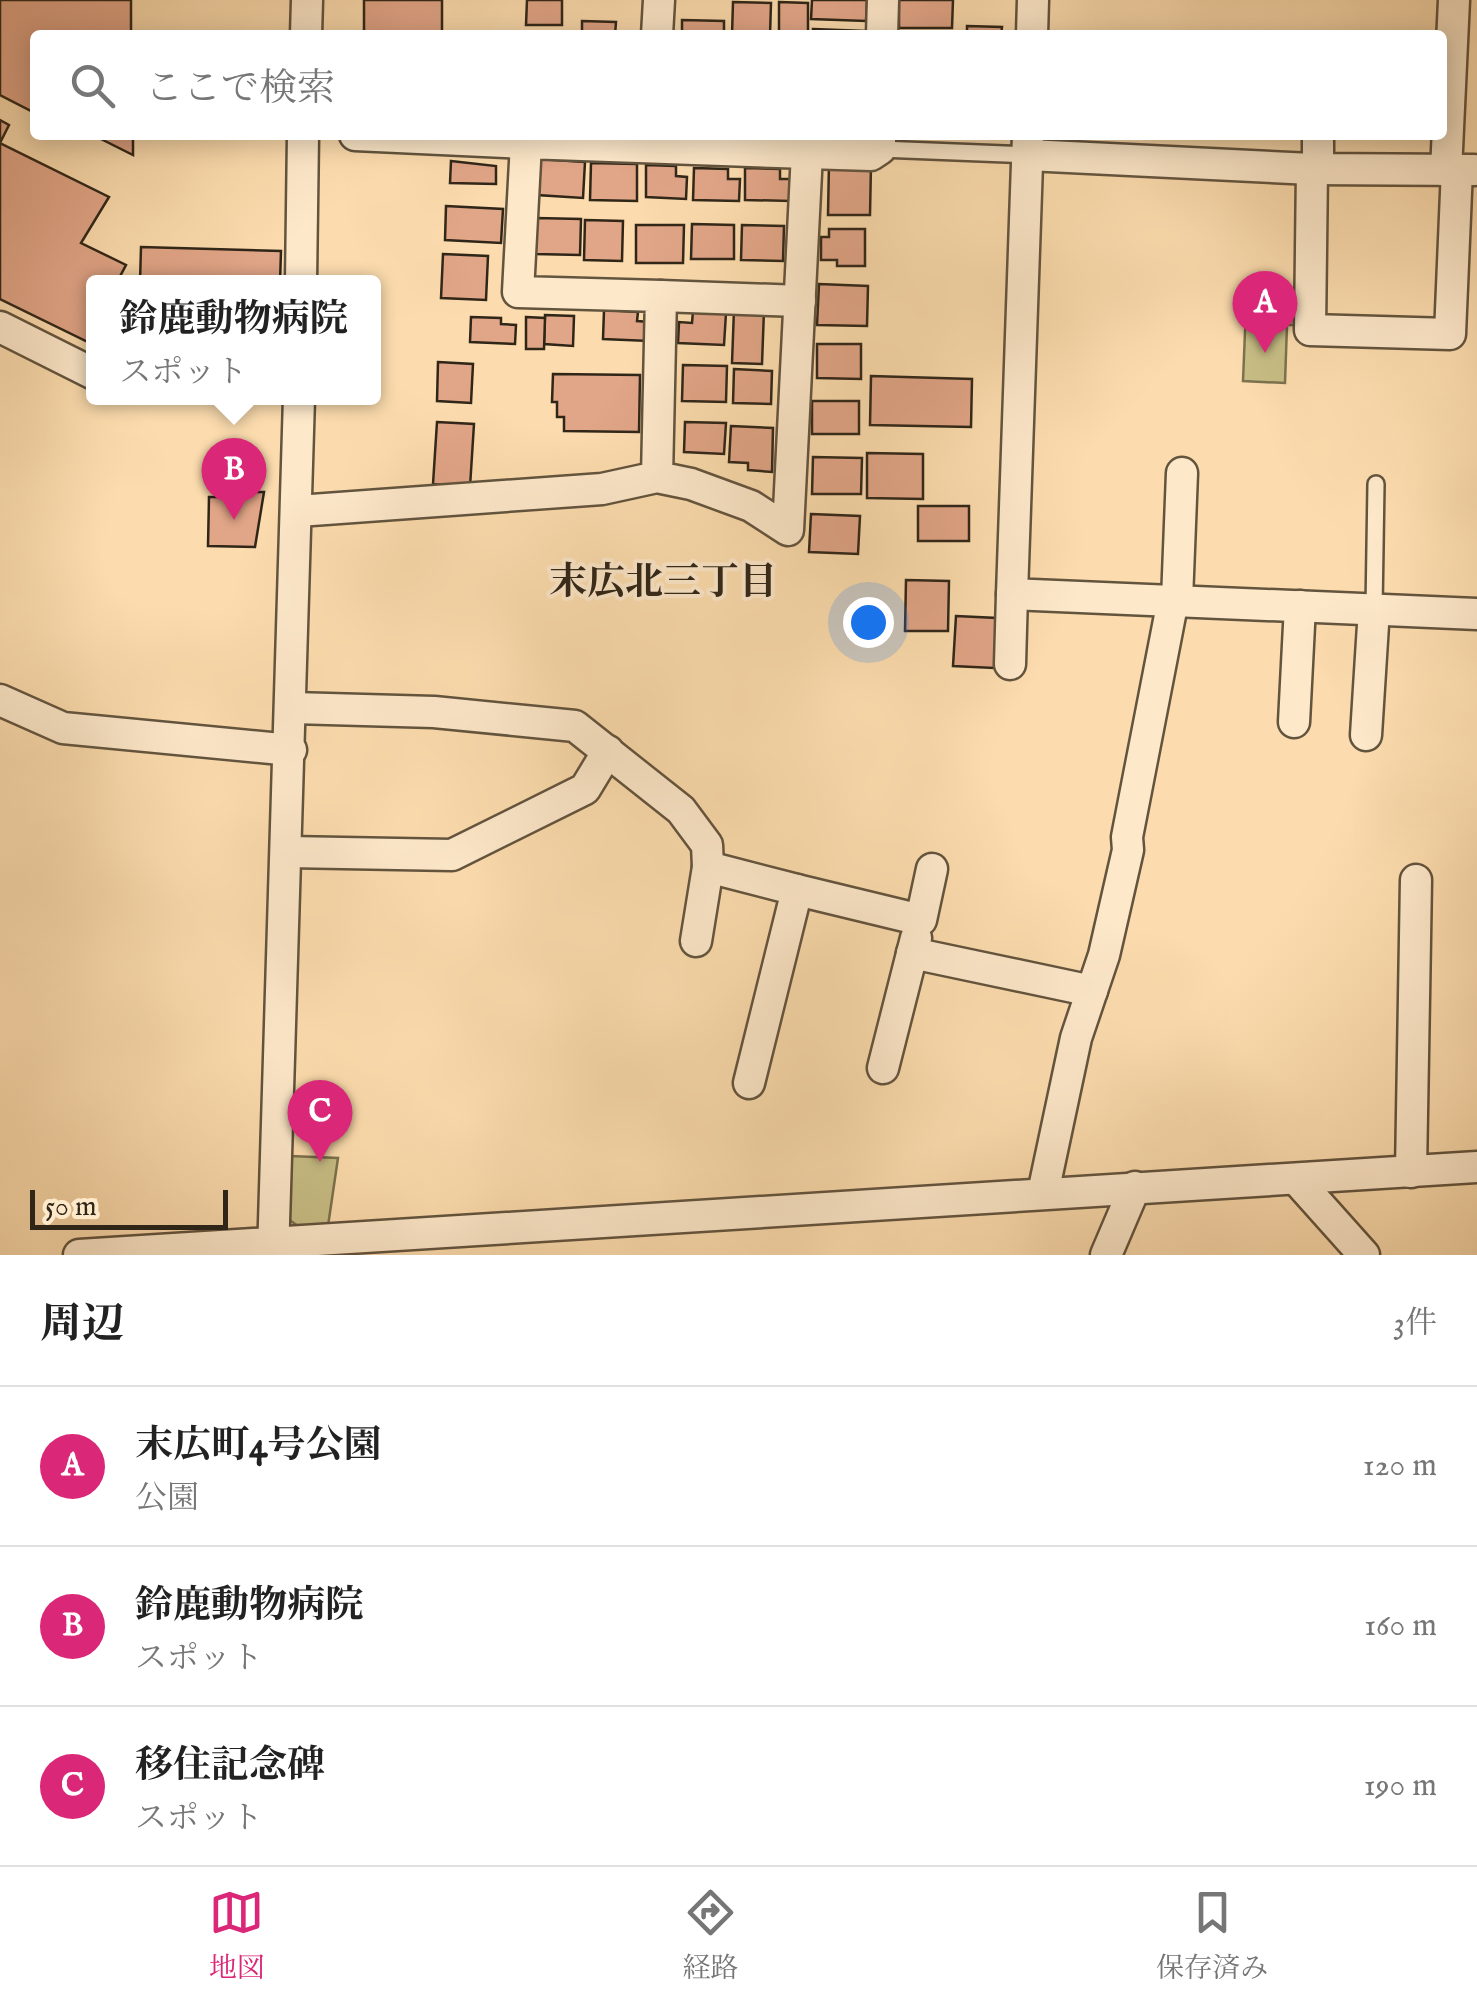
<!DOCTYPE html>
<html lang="ja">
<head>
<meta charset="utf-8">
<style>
  body { margin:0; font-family:"IM FELL English","Noto Serif JP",serif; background:#f6f6f6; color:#222 }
  .scale { position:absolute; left:30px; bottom:25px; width:198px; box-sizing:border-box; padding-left:10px; border:5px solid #302618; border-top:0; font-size:28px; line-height:35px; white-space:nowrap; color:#302618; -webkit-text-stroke:8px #fde8ca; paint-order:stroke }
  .you { position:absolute; left:868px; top:622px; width:35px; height:35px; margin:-25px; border:8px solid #fff; border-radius:50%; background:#1a73e8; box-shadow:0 0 0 15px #1a73e833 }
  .badge { display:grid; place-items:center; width:65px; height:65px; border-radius:50%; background:#db2777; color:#fff; font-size:32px; font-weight:700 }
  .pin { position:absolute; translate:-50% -82px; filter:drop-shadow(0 2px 5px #0008) }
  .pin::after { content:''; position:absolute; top:52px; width:35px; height:30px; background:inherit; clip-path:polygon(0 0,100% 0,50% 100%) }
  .popup { position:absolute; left:86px; top:275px; width:295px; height:130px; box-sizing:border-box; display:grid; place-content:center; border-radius:10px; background:#fff; filter:drop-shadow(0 2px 8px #0005); font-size:32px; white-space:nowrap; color:#767676 }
  .popup b { font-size:38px; color:#222 }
  .popup::after { content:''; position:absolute; left:50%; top:100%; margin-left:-20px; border:20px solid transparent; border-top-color:#fff }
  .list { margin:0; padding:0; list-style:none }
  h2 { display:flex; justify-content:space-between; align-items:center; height:130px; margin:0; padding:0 40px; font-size:42px }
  h2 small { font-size:32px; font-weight:400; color:#767676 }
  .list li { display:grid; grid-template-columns:65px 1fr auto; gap:30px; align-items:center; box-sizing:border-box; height:160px; padding:0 40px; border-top:2px solid #e0e0e0 }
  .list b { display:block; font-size:38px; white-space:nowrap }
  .list p { margin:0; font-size:32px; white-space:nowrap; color:#767676 }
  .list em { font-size:32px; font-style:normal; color:#767676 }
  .icon { flex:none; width:55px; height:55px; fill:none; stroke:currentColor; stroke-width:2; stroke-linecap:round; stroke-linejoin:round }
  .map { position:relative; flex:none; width:1477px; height:1255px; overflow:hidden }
  .search { position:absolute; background:#fff; box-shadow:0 5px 25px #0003; left:30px; right:30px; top:30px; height:110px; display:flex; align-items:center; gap:25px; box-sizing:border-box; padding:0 35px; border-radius:10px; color:#767676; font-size:38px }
  .sheet { height:610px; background:#fff }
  nav { display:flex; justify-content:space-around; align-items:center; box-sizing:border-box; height:140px; border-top:2px solid #e0e0e0; background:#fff; font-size:28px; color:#767676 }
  nav a { display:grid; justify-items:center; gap:5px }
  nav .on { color:#db2777 }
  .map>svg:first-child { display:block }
  .green { fill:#c7be85; stroke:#7c724e; stroke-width:2.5 }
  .building { fill:#e1a587; stroke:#302618; stroke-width:2.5 }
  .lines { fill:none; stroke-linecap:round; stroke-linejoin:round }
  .lane-casing { stroke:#63543e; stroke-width:20 }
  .street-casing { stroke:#63543e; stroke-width:35 }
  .lane { stroke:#fde8ca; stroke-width:15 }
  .street { stroke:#fde8ca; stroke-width:30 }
  .labels { text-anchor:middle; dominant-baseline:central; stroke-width:8; stroke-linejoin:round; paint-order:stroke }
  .neighbourhood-label { font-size:38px; font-weight:bold; fill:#302618; stroke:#fde8ca }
</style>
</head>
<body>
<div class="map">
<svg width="1477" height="1255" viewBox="0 0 1477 1255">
  <rect width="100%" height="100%" fill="#fcdcae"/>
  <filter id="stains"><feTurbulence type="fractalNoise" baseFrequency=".002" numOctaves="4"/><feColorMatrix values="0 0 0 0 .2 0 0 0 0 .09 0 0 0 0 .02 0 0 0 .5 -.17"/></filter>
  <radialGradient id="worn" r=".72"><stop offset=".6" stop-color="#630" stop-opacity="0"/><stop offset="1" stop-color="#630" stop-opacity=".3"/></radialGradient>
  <g class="green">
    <polygon points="1246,307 1300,309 1299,325 1287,325 1285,383 1243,381"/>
    <polygon points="290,1156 338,1158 328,1226 298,1226 288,1219"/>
  </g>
  <g class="building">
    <polygon points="0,0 131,0 131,35 35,35 33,112 0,95"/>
    <polygon points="364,0 442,0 442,34 364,33"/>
    <polygon points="527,0 562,0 562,25 526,25"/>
    <polygon points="812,0 867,0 866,21 811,19"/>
    <polygon points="899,0 953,0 952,28 899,28"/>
    <polygon points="733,2 771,3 770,35 732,35"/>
    <polygon points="779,2 808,3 808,35 779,35"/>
    <polygon points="682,20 724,21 724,35 682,35"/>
    <polygon points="582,21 616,22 615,35 582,35"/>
    <polygon points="967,26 1002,27 1001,35 967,35"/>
    <polygon points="813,29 865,31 865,35 813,35"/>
    <polygon points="0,120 9,125 0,143 109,197 81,243 126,265 117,282 94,282 94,345 0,299"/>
    <polygon points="93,135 133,135 133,155"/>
    <polygon points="539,159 585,162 583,198 537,195"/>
    <polygon points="451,161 496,166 496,184 450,183"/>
    <polygon points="591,163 637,164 637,201 590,200"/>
    <polygon points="829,163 871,164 870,215 828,215"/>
    <polygon points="646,165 676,166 676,176 687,177 686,199 646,197"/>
    <polygon points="694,168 728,169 728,179 740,179 739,201 693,200"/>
    <polygon points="745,168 780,169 780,179 792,179 791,201 745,200"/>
    <polygon points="446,206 503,209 501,243 445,240"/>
    <polygon points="536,218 581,219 580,255 535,254"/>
    <polygon points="585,220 623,221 622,261 584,260"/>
    <polygon points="692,224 734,225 734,259 691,259"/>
    <polygon points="636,225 684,225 683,263 636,263"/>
    <polygon points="742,225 784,226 783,261 741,260"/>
    <polygon points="829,229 865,229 865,266 837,266 837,260 821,260 821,237 829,237"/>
    <polygon points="141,247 281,251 280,282 140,282"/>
    <polygon points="443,254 488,256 486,300 441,298"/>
    <polygon points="819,284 868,286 867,326 817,325"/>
    <polygon points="734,309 764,310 762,364 732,363"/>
    <polygon points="604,310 638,312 637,321 650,322 649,341 603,339"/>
    <polygon points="693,311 726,313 724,345 678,343 679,322 692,323"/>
    <polygon points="545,315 574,316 573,346 544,344"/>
    <polygon points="471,317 501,318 501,324 516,325 515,344 470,342"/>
    <polygon points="526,317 545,318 544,349 526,349"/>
    <polygon points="817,344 861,344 861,379 817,378"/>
    <polygon points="438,362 473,364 471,403 437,401"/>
    <polygon points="683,365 727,366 726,402 682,401"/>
    <polygon points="734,369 772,371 771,404 733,403"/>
    <polygon points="553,374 640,375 639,432 564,431 564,417 557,417 557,402 552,402"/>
    <polygon points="871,376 972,379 971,427 870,425"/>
    <rect x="812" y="401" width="47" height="33"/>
    <polygon points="437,422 474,424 470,487 433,484"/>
    <polygon points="685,422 726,423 724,454 684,452"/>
    <polygon points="731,426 773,428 772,472 748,470 748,463 729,462"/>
    <polygon points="867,453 923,454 923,499 867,498"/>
    <polygon points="813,457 862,458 861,494 812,494"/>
    <polygon points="222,492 264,492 255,547 208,546 209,497 222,497"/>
    <rect x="918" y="506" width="51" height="35"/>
    <polygon points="811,514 860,516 858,554 809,552"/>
    <polygon points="906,580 949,581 948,631 905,631"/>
    <polygon points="956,616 997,618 994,668 953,666"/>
  </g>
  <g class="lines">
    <g class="lane-casing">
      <g id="lane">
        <polyline points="880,149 1028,155"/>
        <polyline points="1374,609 1376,484"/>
      </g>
    </g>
    <g class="street-casing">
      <g id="street">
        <polyline points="306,35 307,0"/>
        <polyline points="657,35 659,0"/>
        <polyline points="882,35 883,0"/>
        <polyline points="1032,35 1033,0"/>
        <polyline points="355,135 526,143"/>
        <polyline points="1028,135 1012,594 1477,614"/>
        <polyline points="1318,135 1318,166"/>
        <polyline points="807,153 871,155 880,149 880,135"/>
        <polyline points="1028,155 1312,169 1474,170"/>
        <polyline points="1312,169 1310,330 1450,334 1457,169"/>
        <polyline points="1446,171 1454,0"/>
        <polyline points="301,282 303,135"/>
        <polyline points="661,296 800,301"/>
        <polyline points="0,327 94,374"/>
        <polyline points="298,511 602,489 657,477 691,484 751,506 788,530 807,153 526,143 518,292 661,296 657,477"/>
        <polyline points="1177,600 1182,473"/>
        <polyline points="1010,664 1012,594"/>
        <polyline points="0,700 63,728 291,750"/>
        <polyline points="293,708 434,712 575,726 681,810 707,845 708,867 696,941"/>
        <polyline points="1294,722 1300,606"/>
        <polyline points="1366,735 1374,609"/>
        <polyline points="288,852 452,855 585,789 608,751"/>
        <polyline points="708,867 797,890 749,1083"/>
        <polyline points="797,890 921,920 932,869"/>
        <polyline points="912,953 1092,991"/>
        <polyline points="883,1068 916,938"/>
        <polyline points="1411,1172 1416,880"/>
        <polyline points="1297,1180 1364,1255"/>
        <polyline points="1043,1193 1076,1038 1104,955 1128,850 1127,837 1173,600"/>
        <polyline points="79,1255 1477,1167"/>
        <polyline points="273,1255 299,398"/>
        <polyline points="1106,1255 1135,1187"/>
      </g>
    </g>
    <use href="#lane" class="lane"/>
    <use href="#street" class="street"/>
  </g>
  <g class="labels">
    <g class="neighbourhood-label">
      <text x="663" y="584">末広北三丁目</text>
    </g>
  </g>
  <rect width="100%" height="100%" filter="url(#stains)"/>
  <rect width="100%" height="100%" fill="url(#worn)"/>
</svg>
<div class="scale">50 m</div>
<div class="you"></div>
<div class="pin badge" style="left:1265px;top:353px">A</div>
<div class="pin badge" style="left:234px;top:520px">B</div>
<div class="popup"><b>鈴鹿動物病院</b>スポット</div>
<div class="pin badge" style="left:320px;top:1162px">C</div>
<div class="search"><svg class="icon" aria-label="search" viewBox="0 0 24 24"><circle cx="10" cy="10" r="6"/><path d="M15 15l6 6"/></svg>ここで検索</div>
</div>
<section class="sheet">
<h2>周辺<small>3件</small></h2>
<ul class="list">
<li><span class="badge">A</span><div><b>末広町4号公園</b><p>公園</p></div><em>120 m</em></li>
<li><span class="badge">B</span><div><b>鈴鹿動物病院</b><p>スポット</p></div><em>160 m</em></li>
<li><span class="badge">C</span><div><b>移住記念碑</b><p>スポット</p></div><em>190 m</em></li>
</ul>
</section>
<nav>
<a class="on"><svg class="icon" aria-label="map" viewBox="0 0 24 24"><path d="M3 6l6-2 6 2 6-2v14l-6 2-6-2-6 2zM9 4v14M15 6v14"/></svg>地図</a>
<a><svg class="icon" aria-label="directions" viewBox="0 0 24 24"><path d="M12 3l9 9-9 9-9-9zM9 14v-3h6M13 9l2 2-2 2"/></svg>経路</a>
<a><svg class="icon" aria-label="saved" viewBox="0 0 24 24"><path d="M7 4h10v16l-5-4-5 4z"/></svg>保存済み</a>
</nav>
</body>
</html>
